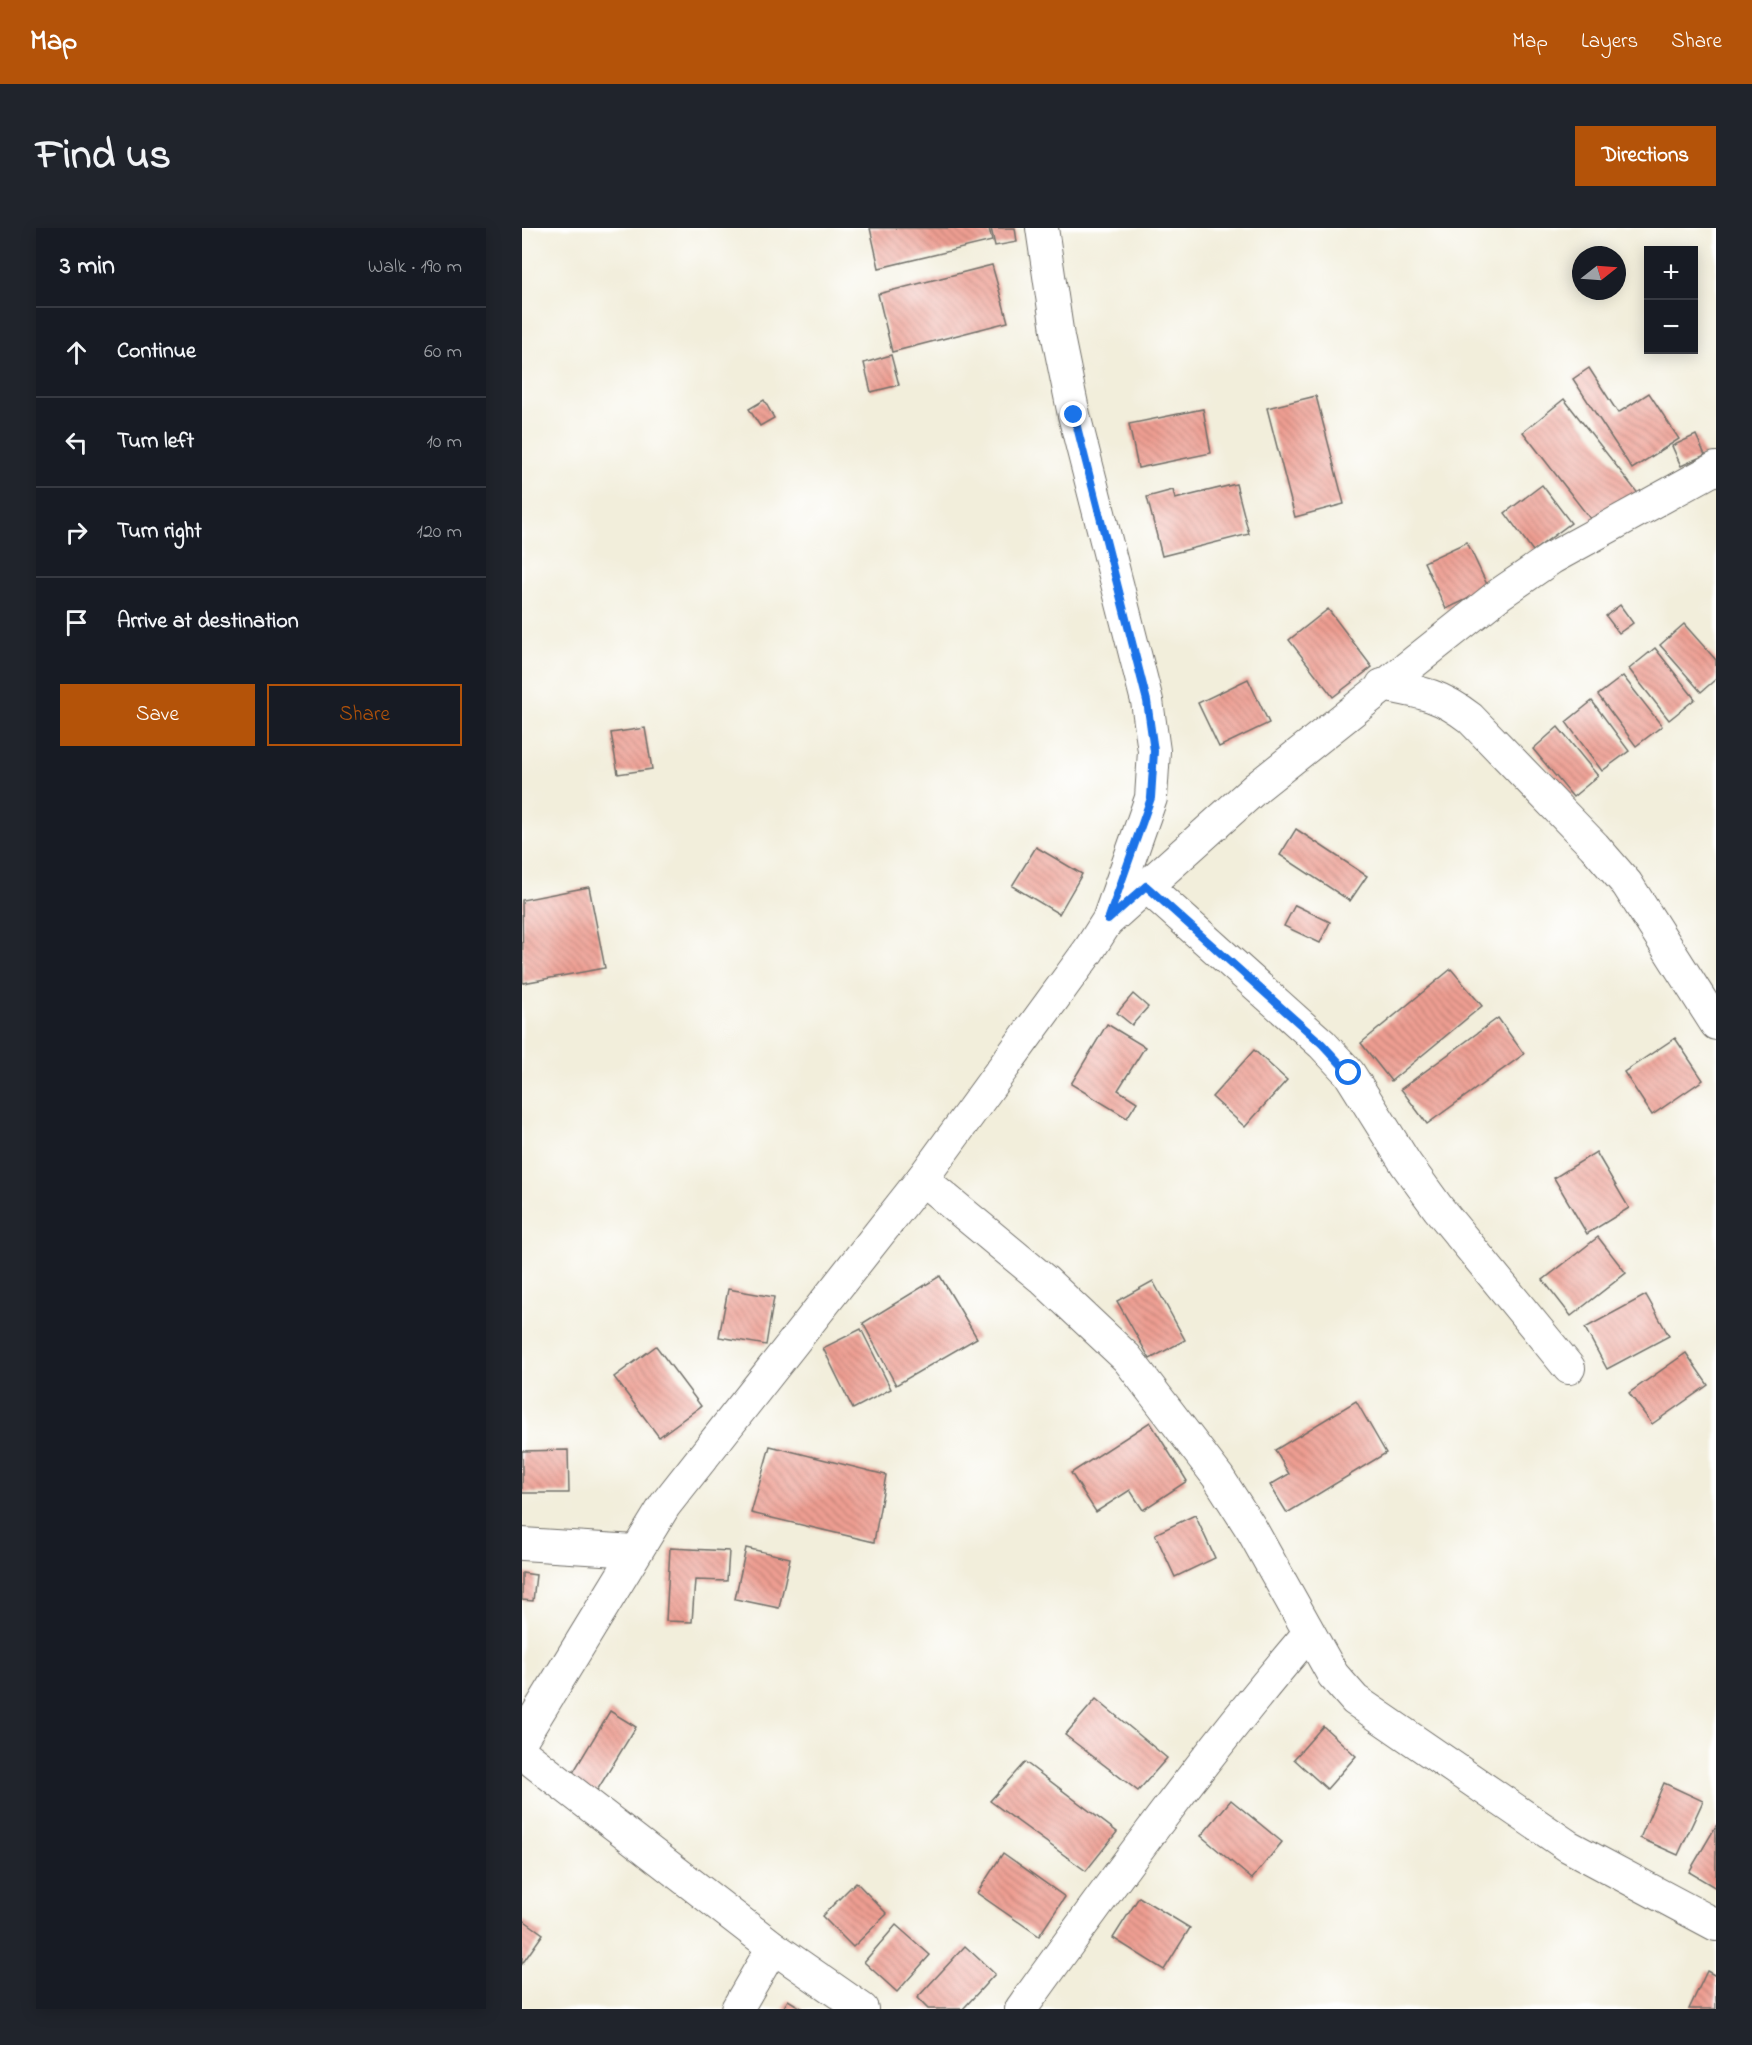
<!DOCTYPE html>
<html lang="en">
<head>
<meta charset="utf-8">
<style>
  body { margin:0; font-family:"Indie Flower",sans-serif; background:#20242c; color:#f1f3f6 }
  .controls { position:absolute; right:18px; top:18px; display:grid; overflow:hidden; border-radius:0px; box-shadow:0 3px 15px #0003 }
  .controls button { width:54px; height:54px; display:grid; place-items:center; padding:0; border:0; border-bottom:2px solid #363941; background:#171b24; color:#f1f3f6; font:30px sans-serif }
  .compass { position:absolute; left:1050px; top:18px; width:54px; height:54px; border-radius:50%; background:#171b24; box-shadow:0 3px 15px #0003; rotate:73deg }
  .stop { position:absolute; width:18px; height:18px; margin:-14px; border:4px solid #1a73e8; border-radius:50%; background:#fff }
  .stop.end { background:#1a73e8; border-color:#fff; box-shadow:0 2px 6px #0008 }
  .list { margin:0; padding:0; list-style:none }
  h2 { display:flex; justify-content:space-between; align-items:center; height:78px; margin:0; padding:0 24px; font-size:26px }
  h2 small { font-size:20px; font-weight:400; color:#9ea1a6 }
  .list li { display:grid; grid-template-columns:39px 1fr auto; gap:18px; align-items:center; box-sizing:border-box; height:90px; padding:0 24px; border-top:2px solid #363941 }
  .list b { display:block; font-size:22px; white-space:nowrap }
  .list em { font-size:20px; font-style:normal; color:#9ea1a6 }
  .actions { display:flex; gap:12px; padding:18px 24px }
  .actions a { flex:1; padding:14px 0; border:2px solid #b45309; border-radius:0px; text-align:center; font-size:21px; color:#b45309 }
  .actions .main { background:#b45309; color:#fff }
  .icon { flex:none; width:33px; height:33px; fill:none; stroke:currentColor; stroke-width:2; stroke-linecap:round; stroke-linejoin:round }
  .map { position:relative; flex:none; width:1194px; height:1781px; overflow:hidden; border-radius:0px }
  header { display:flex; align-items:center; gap:36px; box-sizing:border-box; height:84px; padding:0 30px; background:#b45309; color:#fff }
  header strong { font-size:28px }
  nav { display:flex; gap:33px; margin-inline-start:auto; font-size:21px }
  .intro { display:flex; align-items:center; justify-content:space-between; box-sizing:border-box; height:144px; padding:0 36px }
  h1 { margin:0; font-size:42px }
  .button { padding:15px 27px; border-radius:0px; background:#b45309; color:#fff; font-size:21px; font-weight:700 }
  main { display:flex; gap:36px; padding:0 36px }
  aside { flex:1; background:#171b24; border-radius:0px; box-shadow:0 3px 15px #0003 }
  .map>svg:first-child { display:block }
  .building { fill:url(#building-back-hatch) }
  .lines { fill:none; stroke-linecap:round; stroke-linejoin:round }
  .street-casing { stroke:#716f69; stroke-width:34 }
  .street { stroke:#fff; stroke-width:32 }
  .route { stroke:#1a73e8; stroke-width:8 }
</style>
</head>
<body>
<header>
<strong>Map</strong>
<nav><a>Map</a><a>Layers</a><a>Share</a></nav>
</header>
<div class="intro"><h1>Find us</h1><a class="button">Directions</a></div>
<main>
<aside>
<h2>3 min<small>Walk · 190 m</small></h2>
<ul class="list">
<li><svg class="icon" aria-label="ahead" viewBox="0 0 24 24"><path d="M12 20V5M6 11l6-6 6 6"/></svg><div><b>Continue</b></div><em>60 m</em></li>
<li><svg class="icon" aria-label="left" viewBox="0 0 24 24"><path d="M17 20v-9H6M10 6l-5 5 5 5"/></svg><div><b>Turn left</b></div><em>10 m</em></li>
<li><svg class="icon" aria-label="right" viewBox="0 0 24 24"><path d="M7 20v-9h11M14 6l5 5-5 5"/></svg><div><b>Turn right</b></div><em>120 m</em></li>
<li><svg class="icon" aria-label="arrive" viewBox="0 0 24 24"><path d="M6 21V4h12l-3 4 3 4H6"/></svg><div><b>Arrive at destination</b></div></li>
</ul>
<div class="actions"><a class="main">Save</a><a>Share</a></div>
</aside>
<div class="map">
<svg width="1194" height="1781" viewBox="0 0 1194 1781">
  <defs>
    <pattern id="building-back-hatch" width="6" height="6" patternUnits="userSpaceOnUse" patternTransform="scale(1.5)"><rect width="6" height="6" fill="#ee9e92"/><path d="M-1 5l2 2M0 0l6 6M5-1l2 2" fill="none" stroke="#c18177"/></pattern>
  </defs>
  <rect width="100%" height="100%" fill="#fff"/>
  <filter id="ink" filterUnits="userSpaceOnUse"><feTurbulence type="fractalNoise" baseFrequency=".0167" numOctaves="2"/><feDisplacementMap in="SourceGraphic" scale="12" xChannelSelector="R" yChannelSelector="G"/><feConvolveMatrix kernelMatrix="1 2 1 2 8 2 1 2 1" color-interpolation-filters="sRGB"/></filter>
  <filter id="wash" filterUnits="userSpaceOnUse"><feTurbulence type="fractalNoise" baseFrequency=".008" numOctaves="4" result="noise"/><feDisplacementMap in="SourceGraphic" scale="24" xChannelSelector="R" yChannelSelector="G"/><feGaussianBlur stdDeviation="1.35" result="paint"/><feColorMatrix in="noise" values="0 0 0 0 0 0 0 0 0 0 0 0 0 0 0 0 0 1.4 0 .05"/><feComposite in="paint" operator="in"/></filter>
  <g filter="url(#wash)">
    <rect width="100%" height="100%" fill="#f2eedb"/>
    <g id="blocks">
      <g class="building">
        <polygon points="348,0 467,0 470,13 357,40"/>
        <polygon points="469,0 493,0 495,14 473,18"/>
        <polygon points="470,37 486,94 370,124 356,66"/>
        <polygon points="369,127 377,157 349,164 342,135"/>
        <polygon points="1067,140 1096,185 1127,165 1157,211 1110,241 1051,151"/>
        <polygon points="794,168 822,276 773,289 745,180"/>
        <polygon points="1042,171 1118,268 1076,301 1001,204"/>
        <polygon points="242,172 252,190 238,198 227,181"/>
        <polygon points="681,181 689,225 616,240 607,196"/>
        <polygon points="1174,207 1183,227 1159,238 1150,218"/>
        <polygon points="714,256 727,306 640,328 625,269 651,262 653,271"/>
        <polygon points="1020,257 1049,295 1011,323 983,285"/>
        <polygon points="945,314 967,361 924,381 902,334"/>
        <polygon points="1098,377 1111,395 1097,405 1084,388"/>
        <polygon points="806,381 850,439 811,469 767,412"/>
        <polygon points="1162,396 1194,432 1194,451 1179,464 1138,417"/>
        <polygon points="1133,420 1173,471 1147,492 1107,441"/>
        <polygon points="1101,448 1140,498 1114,518 1076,467"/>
        <polygon points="726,451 747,495 697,519 676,475"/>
        <polygon points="1070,473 1107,523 1080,543 1044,494"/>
        <polygon points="1036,499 1076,548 1051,569 1011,521"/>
        <polygon points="123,500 130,541 96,546 89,505"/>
        <polygon points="774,601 845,648 828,673 758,627"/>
        <polygon points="514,619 560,646 537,686 490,658"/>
        <polygon points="67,659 83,740 1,755 0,672"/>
        <polygon points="773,677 808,694 798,715 762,698"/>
        <polygon points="929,741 960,778 869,853 839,815"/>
        <polygon points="611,766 626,779 610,797 595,785"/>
        <polygon points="976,790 1002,826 905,896 879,861"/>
        <polygon points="585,796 623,819 596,862 615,874 605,890 549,856"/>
        <polygon points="1153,810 1181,852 1130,887 1102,844"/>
        <polygon points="732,822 765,852 723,899 690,869"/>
        <polygon points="1074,924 1107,980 1065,1006 1032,950"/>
        <polygon points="1076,1009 1104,1045 1049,1088 1021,1052"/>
        <polygon points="418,1048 455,1110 374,1157 341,1095"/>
        <polygon points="631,1053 663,1112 628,1131 595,1073"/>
        <polygon points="206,1061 252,1069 244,1117 197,1109"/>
        <polygon points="1124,1067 1147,1108 1085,1141 1063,1100"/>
        <polygon points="339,1101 369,1161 331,1181 301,1120"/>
        <polygon points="134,1118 179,1178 137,1209 92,1149"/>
        <polygon points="1164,1125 1186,1157 1130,1196 1107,1165"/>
        <polygon points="834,1173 864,1225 765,1285 748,1257 767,1246 753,1222"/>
        <polygon points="628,1194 665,1253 621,1282 608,1262 574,1284 549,1245"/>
        <polygon points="248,1218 364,1247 352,1314 229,1285"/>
        <polygon points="46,1222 47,1265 0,1265 0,1223"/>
        <polygon points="673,1287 693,1330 653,1349 633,1306"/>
        <polygon points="148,1320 207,1323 205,1353 173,1352 170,1394 144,1393"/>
        <polygon points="224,1320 268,1330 257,1380 213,1371"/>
        <polygon points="0,1345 14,1347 11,1373 0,1372"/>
        <polygon points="574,1471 645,1530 616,1563 543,1507"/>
        <polygon points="88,1483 114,1499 71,1569 46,1553"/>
        <polygon points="801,1498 834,1528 805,1561 772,1531"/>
        <polygon points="503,1534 595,1604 564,1643 468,1573"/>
        <polygon points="1142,1555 1181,1573 1156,1627 1118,1610"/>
        <polygon points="709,1572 760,1614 730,1651 679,1608"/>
        <polygon points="1194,1598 1194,1660 1167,1644"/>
        <polygon points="481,1625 543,1669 517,1708 455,1665"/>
        <polygon points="334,1654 365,1686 331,1719 300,1688"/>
        <polygon points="617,1669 668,1700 642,1742 591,1710"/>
        <polygon points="0,1691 21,1706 0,1736"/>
        <polygon points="374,1697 408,1727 375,1764 342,1734"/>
        <polygon points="443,1718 473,1746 441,1781 406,1781 395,1770"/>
        <polygon points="1185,1743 1194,1748 1194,1781 1167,1781"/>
        <polygon points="266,1772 281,1781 261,1781"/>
      </g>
    </g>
  </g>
  <g filter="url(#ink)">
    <use href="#blocks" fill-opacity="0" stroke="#716f69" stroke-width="1.5"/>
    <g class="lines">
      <g class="street-casing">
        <g id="street">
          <path d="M860,457C898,464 917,466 948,490L1072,618L1105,656L1194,796"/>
          <polyline points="624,658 800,816 827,845 884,936 916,980 1047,1140"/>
          <polyline points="588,691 735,559 979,365 1030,330 1194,240"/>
          <polyline points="400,951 522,1052 605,1130 696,1249 730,1302 811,1447 833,1472 1046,1618 1194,1697"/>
          <polyline points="0,1316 113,1323"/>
          <polyline points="0,1511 143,1277 400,951 567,722 586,692 629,570 632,523 625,473 552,187 536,109 520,0"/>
          <polyline points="0,1525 251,1719 340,1781"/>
          <polyline points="215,1781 251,1719"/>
          <path d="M499,1781C591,1653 684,1526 786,1406"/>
        </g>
      </g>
      <use href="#street" class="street"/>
    </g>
  </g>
  <g class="lines" filter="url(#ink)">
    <polyline class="route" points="552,187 625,473 632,523 629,570 586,692 624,658 800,816 827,845"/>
  </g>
</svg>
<div class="controls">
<button>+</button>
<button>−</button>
</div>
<svg class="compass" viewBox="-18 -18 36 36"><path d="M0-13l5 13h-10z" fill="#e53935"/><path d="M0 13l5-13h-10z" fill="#9ea1a6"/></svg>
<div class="stop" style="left:827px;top:845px"></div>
<div class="stop end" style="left:552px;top:187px"></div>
</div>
</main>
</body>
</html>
